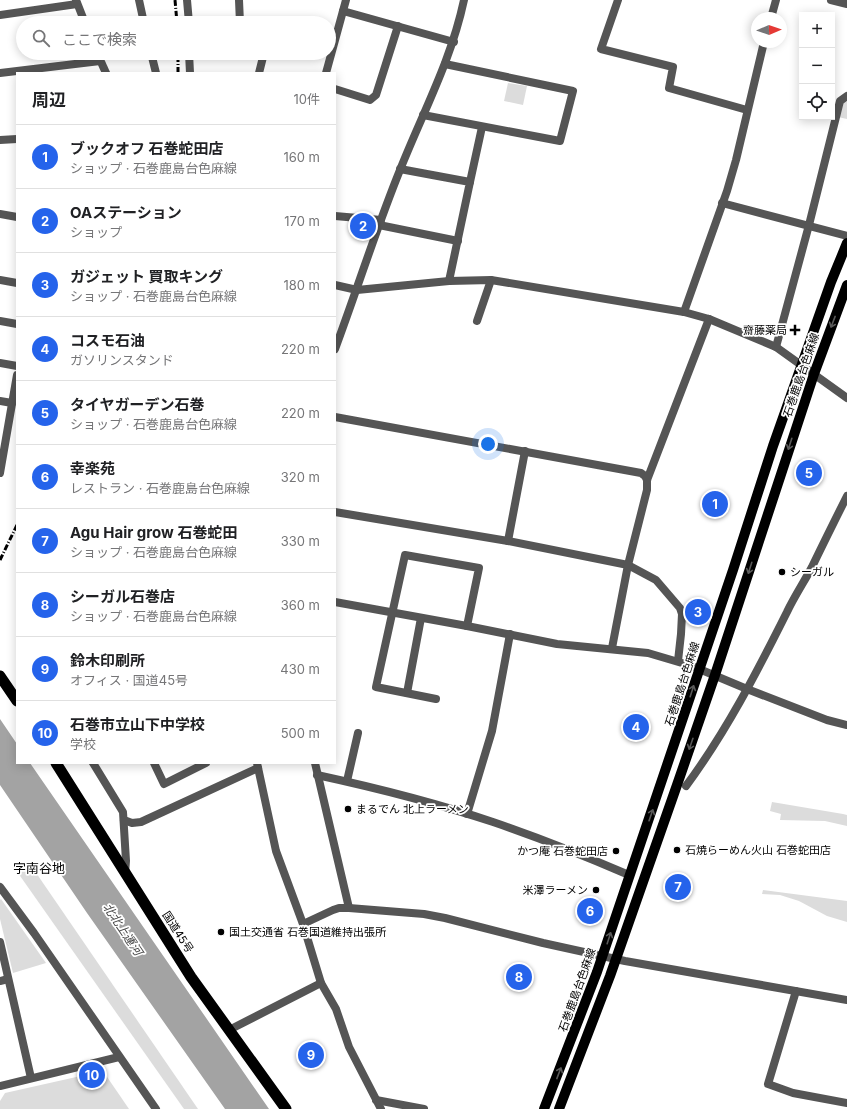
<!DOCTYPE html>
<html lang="ja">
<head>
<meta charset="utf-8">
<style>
  body { margin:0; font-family:Inter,"Noto Sans JP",sans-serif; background:#f6f6f6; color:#202124 }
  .controls { position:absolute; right:12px; top:12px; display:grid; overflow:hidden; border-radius:0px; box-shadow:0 2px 10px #0003 }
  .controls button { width:36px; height:36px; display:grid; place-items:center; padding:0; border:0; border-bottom:1px solid #e0e0e0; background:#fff; color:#202124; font:20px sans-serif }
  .compass { position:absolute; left:751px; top:12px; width:36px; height:36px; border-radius:50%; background:#fff; box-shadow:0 2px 10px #0003; rotate:88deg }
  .you { position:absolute; left:488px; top:444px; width:14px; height:14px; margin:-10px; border:3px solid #fff; border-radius:50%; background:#1a73e8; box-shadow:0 0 0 6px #1a73e833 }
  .badge { display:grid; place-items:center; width:26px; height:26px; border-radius:50%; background:#2563eb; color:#fff; font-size:13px; font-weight:700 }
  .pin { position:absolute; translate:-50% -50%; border:2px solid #fff; box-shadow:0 1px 4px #0006 }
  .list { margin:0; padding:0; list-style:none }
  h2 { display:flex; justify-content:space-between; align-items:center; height:52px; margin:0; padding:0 16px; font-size:17px }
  h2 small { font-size:13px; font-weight:400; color:#757577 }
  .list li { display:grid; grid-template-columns:26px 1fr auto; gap:12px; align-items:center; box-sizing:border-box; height:64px; padding:0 16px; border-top:1px solid #e0e0e0 }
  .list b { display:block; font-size:15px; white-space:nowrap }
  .list p { margin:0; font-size:13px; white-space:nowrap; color:#757577 }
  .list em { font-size:13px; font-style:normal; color:#757577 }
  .icon { flex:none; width:22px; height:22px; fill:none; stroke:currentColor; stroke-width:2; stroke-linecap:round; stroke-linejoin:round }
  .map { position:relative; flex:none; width:847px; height:1109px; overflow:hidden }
  .search { position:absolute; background:#fff; box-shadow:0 2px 10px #0003; left:16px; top:16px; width:320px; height:44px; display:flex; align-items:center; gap:10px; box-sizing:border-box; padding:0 14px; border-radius:22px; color:#757577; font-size:15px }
  .panel { position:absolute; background:#fff; box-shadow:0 2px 10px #0003; left:16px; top:72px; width:320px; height:692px; border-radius:0px }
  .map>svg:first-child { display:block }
  .green { fill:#dcdcdc }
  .water { fill:#a3a3a3 }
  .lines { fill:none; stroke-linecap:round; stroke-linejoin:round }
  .minor { stroke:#555; stroke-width:8 }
  .tertiary { stroke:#555; stroke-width:8 }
  .primary { stroke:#000; stroke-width:10 }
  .trunk { stroke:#000; stroke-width:11 }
  .rail { stroke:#000; stroke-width:3; stroke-dasharray:6 2 1 2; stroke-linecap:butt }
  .oneway { stroke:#595959 }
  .poi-dot { fill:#000; stroke:#fff; stroke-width:1.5 }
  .labels { text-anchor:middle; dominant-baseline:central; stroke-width:3.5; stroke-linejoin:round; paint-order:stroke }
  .poi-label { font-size:11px; fill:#000; stroke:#fff; text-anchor:start }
  .street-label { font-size:11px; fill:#000; stroke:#fff }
  .water-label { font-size:12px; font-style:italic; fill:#444; stroke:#fff }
  .quarter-label { font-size:13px; fill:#000; stroke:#fff }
</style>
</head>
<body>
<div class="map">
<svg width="847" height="1109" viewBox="0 0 847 1109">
  <rect width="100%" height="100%" fill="#fff"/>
  <g class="green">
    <polygon points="508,83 527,86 523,105 504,101"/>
    <polygon points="845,101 847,102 847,119 838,117 842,104"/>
    <polygon points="772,802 843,814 847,815 847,826 825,821 780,820 781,814 770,811"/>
    <polygon points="30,864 198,1109 184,1109 18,873"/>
    <polygon points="763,890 847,901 847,922 827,916 799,901 780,895 762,894"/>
    <polygon points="1,899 46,963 13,973 0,919 0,900"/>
    <polygon points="103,1071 129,1109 0,1109 0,1101 5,1093"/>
  </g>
  <polygon class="water" points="0,719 17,744 17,763 30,763 269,1109 225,1109 87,913 0,785"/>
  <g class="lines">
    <g class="minor">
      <polyline points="76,0 85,23"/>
      <polyline points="139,0 144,23"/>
      <polyline points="187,0 189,23"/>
      <polyline points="239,0 240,23"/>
      <polyline points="618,0 601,49 673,67 669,88 747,110"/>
      <polyline points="831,0 847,4"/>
      <polyline points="343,11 454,42"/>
      <polyline points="0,15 77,4"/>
      <polyline points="771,18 776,0"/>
      <polyline points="97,53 106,73"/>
      <polyline points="151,53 156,73"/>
      <polyline points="189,53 190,73"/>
      <polyline points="0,73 100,61"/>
      <polyline points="259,73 264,53"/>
      <polyline points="326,73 346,0"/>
      <polyline points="335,89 370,100 376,95 398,26"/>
      <polyline points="423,115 560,141 573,91 445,64"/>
      <polyline points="0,140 17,139"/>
      <polyline points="400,169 470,182 449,281"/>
      <polyline points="470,182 482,127"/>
      <polyline points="722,203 847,236"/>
      <polyline points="0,214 17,217"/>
      <polyline points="335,216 381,220"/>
      <polyline points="379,225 458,241"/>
      <polyline points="0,280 17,283"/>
      <polyline points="335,285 357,290 449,281 491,280 684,312 709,319 776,347 847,398"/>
      <polyline points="684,312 727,191 736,160 764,42"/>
      <polyline points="0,321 17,324"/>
      <polyline points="477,321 491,280"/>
      <polyline points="776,347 809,225 840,101 847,96"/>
      <polyline points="0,363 17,366"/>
      <polyline points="0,401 12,403"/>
      <polyline points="335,417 641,473 645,476 647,480"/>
      <polyline points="0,473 17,375"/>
      <polyline points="335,512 508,541 628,565 656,580 680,608 682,614 681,634 678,661"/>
      <polyline points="508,541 525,451"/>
      <polyline points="335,602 467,626 557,644 648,653 692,666 747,689 827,720 847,725"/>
      <polyline points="612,648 628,565 647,490 647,480 709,319"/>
      <polyline points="407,693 421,618"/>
      <polyline points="436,699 376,687 405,555 479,568 467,626"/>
      <polyline points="93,763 123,812 126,861 125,873"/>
      <polyline points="154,763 164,784 206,763"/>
      <polyline points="257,763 276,851 303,924 321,983 336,1009 349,1047 381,1109"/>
      <path d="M317,775C377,788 436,803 493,822C540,838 585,856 629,875"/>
      <polyline points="347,781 358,733"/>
      <path d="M686,786C726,732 757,672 787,612C794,597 804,582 812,567C823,544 835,520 847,496"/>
      <polyline points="467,814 492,731 510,634"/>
      <polyline points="124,820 132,823 141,822 258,768"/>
      <polyline points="0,887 34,933 156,1109"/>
      <polyline points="303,924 333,910 339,908 349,908 424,914 445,918 543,943 625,961 847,1000"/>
      <polyline points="0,942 31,1078"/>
      <polyline points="0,981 8,979"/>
      <polyline points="796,991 768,1084 793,1093 847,1103"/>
      <polyline points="229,1030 321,983"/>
      <polyline points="0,1086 119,1057"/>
      <polyline points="376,1100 424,1109"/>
    </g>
    <g class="tertiary">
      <path d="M335,349C357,290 376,229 400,170C423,112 451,61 464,0"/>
      <polyline points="315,763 349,908"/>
    </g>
    <g class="primary">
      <polyline points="544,1109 597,972 733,570 773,446 831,282 847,243"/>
      <polyline points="559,1109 610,976 677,785 715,675 814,374 847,285"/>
    </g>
    <g class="trunk">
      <polyline points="0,676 17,701"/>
      <polyline points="56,763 191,977 286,1109"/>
    </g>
    <g class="rail">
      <polyline points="175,0 177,23"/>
      <polyline points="178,73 178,53"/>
      <polyline points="0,560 17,525"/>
    </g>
  </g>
  <defs><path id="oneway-shaft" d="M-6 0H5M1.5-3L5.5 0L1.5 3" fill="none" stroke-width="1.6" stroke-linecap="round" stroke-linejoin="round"/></defs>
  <g class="oneway">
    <use href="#oneway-shaft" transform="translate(833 322) rotate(111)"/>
    <use href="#oneway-shaft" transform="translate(790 444) rotate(108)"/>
    <use href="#oneway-shaft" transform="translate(750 568) rotate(108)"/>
    <use href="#oneway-shaft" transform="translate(692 691) rotate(-72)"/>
    <use href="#oneway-shaft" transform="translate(691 744) rotate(109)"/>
    <use href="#oneway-shaft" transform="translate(651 815) rotate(-71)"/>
    <use href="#oneway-shaft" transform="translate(609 938) rotate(-72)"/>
    <use href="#oneway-shaft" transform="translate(559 1073) rotate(-69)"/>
  </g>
  <g class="poi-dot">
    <path d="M793 324h4v4h4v4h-4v4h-4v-4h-4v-4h4z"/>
    <circle cx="782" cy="572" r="4"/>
    <circle cx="348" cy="809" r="4"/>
    <circle cx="677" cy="850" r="4"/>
    <circle cx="616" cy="851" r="4"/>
    <circle cx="596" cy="890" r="4"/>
    <circle cx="221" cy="932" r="4"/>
  </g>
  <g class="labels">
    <g class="poi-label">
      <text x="787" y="330" text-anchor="end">齋藤薬局</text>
      <text x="790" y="572">シーガル</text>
      <text x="356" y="809">まるでん 北上ラーメン</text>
      <text x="685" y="850">石焼らーめん火山 石巻蛇田店</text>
      <text x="608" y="851" text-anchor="end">かつ庵 石巻蛇田店</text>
      <text x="588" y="890" text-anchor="end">米澤ラーメン</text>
      <text x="229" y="932">国土交通省 石巻国道維持出張所</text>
    </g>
    <g class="street-label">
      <text transform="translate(801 375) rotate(-71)">石巻鹿島台色麻線</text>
      <text transform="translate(682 684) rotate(-72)">石巻鹿島台色麻線</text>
      <text transform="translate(178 932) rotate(57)">国道45号</text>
      <text transform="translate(577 990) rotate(-70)">石巻鹿島台色麻線</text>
    </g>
    <g class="water-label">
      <text transform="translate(123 929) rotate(56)">北北上運河</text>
    </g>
    <g class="quarter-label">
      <text x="39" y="868">字南谷地</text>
    </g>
  </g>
</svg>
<div class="controls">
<button>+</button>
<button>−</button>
<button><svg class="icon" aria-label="locate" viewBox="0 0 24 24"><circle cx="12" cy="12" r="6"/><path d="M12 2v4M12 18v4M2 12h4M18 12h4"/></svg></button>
</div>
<svg class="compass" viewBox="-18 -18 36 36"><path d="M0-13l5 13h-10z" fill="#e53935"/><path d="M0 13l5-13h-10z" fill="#757577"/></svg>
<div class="you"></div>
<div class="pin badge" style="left:715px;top:504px">1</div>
<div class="pin badge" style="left:363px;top:226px">2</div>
<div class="pin badge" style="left:698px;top:612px">3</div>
<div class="pin badge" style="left:636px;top:727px">4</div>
<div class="pin badge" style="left:809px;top:473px">5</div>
<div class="pin badge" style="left:590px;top:911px">6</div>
<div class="pin badge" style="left:678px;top:887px">7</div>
<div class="pin badge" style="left:519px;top:977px">8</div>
<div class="pin badge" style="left:311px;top:1055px">9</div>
<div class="pin badge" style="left:92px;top:1075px">10</div>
<div class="search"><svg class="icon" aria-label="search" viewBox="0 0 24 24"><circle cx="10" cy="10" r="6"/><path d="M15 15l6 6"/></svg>ここで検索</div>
<section class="panel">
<h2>周辺<small>10件</small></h2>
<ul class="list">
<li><span class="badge">1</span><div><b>ブックオフ 石巻蛇田店</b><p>ショップ · 石巻鹿島台色麻線</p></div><em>160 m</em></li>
<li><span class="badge">2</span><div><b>OAステーション</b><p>ショップ</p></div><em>170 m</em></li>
<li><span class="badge">3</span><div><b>ガジェット 買取キング</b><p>ショップ · 石巻鹿島台色麻線</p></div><em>180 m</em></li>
<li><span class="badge">4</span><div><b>コスモ石油</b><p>ガソリンスタンド</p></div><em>220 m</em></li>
<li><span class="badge">5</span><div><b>タイヤガーデン石巻</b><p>ショップ · 石巻鹿島台色麻線</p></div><em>220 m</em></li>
<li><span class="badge">6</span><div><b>幸楽苑</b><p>レストラン · 石巻鹿島台色麻線</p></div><em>320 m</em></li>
<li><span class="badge">7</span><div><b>Agu Hair grow 石巻蛇田</b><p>ショップ · 石巻鹿島台色麻線</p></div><em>330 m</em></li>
<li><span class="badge">8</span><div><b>シーガル石巻店</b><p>ショップ · 石巻鹿島台色麻線</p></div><em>360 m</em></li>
<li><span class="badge">9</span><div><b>鈴木印刷所</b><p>オフィス · 国道45号</p></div><em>430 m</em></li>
<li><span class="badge">10</span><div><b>石巻市立山下中学校</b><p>学校</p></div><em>500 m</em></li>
</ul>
</section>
</div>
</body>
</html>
